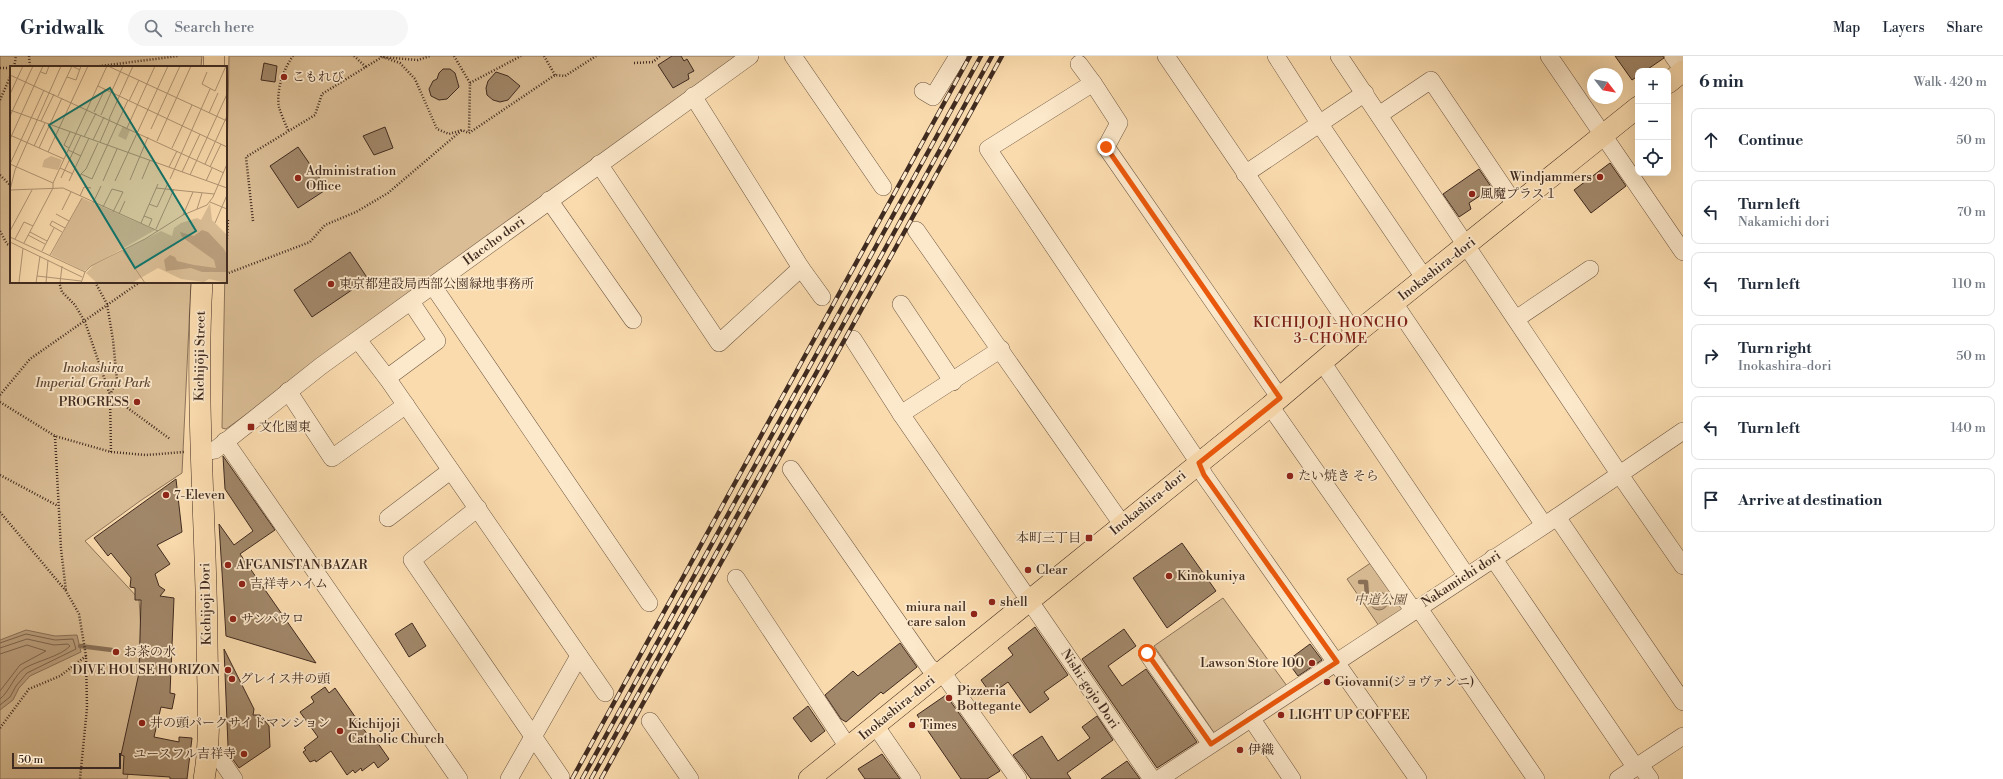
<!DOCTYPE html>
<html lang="en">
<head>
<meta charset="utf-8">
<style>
  body { margin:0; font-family:"Libre Bodoni","Noto Serif JP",serif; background:#f6f6f7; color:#1f2937 }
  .controls { position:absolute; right:12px; top:12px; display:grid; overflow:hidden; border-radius:8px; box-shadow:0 4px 16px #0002 }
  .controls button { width:36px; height:36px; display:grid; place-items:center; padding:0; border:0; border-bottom:1px solid #e0e1e3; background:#fff; color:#1f2937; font:20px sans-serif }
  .compass { position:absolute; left:1587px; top:12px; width:36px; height:36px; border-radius:50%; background:#fff; box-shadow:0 4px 16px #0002; rotate:121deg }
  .scale { position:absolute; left:12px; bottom:10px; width:109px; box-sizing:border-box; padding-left:4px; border:2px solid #402b20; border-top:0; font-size:11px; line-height:14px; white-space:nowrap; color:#402b20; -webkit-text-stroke:3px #fce8ca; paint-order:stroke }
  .stop { position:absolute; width:12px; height:12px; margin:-9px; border:3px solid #ea580c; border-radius:50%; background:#fff }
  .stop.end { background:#ea580c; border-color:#fff; box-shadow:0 1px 4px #0008 }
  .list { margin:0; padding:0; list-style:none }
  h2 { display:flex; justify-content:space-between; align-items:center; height:52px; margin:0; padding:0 16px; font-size:17px }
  h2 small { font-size:13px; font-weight:400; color:#747a83 }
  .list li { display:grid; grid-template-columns:26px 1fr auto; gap:12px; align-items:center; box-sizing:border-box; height:64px; margin:0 8px 8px; padding:0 8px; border:1px solid #e0e1e3; border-radius:8px }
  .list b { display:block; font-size:15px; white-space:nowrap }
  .list p { margin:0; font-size:13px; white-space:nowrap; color:#747a83 }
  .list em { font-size:13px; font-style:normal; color:#747a83 }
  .icon { flex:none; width:22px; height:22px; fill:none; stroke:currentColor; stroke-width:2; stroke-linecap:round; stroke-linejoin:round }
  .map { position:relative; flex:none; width:1683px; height:723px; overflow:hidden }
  header { display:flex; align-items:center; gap:24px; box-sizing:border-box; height:56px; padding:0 20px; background:#fff; border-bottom:1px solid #e0e1e3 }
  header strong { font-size:19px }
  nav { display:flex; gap:22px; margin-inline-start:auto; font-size:14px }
  .search { width:280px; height:36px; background:#f6f6f7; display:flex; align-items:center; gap:10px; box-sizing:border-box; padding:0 14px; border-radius:22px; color:#747a83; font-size:15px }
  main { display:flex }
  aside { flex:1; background:#fff }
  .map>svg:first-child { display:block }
  .green { fill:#dabd95; stroke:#8d745a }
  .water { fill:#bb9f7d; stroke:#8a7158 }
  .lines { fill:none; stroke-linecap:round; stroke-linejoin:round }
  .shore { stroke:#7e654e; stroke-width:1 }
  .stream { stroke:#8a7158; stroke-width:4.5 }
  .building { fill:#a18769; stroke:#402b20 }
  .minor-casing { stroke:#6e5743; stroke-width:18 }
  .major-casing { stroke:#402b20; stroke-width:22 }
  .path { stroke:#402b20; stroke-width:2.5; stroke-dasharray:1 2; stroke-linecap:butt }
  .minor { stroke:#fce8ca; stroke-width:17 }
  .major { stroke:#fadbad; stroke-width:21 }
  .rail-casing { stroke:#402b20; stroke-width:4.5 }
  .rail { stroke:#fce8ca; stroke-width:3; stroke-dasharray:9; stroke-linecap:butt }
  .route { stroke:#ea580c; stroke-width:5 }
  .poi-dot { fill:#8f2418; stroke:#fce8ca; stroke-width:1.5 }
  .labels { text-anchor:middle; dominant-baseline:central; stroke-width:3.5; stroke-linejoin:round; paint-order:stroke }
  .poi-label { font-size:13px; fill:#402b20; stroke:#fce8ca; text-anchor:start }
  .street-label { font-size:13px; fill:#402b20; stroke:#fce8ca }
  .park-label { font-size:13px; font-style:italic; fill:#5f4837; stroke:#fce8ca }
  .neighbourhood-label { font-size:14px; letter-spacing:1px; fill:#7a1f14; stroke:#fce8ca }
  .inset-road { fill:none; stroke:#b09575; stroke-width:1 }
  .view { fill:#0f766e; fill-opacity:0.15; stroke:#0f766e; stroke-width:2 }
  .inset-edge { fill:none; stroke:#402b20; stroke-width:2 }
</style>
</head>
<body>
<header>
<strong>Gridwalk</strong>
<div class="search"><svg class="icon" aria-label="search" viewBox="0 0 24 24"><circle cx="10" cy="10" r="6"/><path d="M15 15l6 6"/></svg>Search here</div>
<nav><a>Map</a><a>Layers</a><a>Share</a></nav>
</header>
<main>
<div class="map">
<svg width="1683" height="723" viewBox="0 0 1683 723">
  <rect width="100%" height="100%" fill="#fadbad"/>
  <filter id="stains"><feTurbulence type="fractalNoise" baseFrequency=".005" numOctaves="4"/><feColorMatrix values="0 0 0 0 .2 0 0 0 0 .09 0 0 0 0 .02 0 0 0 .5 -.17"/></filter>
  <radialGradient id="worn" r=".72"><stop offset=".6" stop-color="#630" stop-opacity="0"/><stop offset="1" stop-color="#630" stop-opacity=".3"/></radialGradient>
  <g class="green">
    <polygon points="0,0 202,0 201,11 11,11 11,226 191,226 182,417 140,445 85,485 139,543 145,635 127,723 0,723"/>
    <polygon points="229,0 744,0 226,373 222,372"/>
    <polygon points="1372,506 1404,552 1379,570 1347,523"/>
    <polygon points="1223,542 1287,630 1215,678 1154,590"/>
  </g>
  <g class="water">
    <circle cx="1379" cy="545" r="9"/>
    <polygon points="26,574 55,580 77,579 81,596 30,620 19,632 13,644 0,654 0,584"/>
  </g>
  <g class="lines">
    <g class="shore">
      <polyline points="0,587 26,578 55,584 73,583 76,593 27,617 16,630 10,641 0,649"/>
      <path d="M0,592L27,583L54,589L68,588L70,590C61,600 37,605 25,612C14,619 10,635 0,643"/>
      <polyline points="0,598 27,589 46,595 20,609 0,635"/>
    </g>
    <g class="stream">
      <polyline points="1360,526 1366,526 1367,540 1370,542"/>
      <polyline points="80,590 112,594"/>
    </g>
  </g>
  <g class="building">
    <polygon points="672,0 681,0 684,5 687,3 694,15 688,18 689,23 673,32 658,9"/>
    <polygon points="1615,0 1663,0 1664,2 1645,15 1638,15 1638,20 1632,24"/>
    <polygon points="264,7 277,10 275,26 261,24"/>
    <polygon points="443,13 450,13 455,17 459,31 447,43 439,44 431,40 429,33 433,25 437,23 439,17"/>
    <polygon points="496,16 508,20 520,30 508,44 500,46 493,44 487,39 486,32 488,25"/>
    <polygon points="385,71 393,92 374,99 363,80"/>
    <polygon points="298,91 327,133 298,152 270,110"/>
    <polygon points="1610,107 1626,130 1591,157 1574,134"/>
    <polygon points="1479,113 1492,132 1469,147 1471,153 1459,161 1443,138"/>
    <polygon points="350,196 368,223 312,261 294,234"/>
    <polygon points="223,400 275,474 240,498 316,607 226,580 219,468 234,489 253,475 225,433"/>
    <polygon points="176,423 182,476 157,489 170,508 155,518 159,530 165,534 160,540 174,542 170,637 175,638 172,653 161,651 154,681 179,686 179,681 192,682 187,723 170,723 170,721 123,718 124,700 121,699 139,617 141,544 135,544 135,532 130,531 131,522 111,497 108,500 94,482"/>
    <polygon points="1182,487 1216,535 1167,572 1133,522"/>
    <polygon points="412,567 426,590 409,601 395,578"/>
    <polygon points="1035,571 1068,619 1044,636 1049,643 1030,657 1008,626 991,638 981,624 1013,599 1008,592"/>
    <polygon points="1124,573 1136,590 1108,610 1122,630 1146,613 1197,686 1157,712 1082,603"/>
    <polygon points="900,587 917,611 883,638 881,636 846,666 841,663 825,639 853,615 858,620"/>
    <polygon points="1310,588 1322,604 1298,620 1287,605"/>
    <polygon points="224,593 254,653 253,659 260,659 269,670 270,691 239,712 229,698 228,690"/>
    <polygon points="325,631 329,637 335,632 372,685 375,683 389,703 378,712 374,706 362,715 361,712 355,717 353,714 347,719 331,695 316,706 315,704 310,706 303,696 306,694 304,692 318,681 300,656 314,646 311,641"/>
    <polygon points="946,639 1000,715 987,723 961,723 917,659"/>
    <polygon points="808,650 825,675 811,686 793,662"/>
    <polygon points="1097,660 1113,684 1067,717 1071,723 1031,723 1013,699 1042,680 1058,705 1090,682 1082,671"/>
    <polygon points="882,698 900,723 865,723 858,713"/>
    <polygon points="1127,705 1140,723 1101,723"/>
  </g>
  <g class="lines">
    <g class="minor-casing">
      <g id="minor">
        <polyline points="793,0 883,131"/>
        <polyline points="1166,0 1355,278"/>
        <polyline points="1276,0 1319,67 1425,223"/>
        <polyline points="1339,0 1620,419 1683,510"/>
        <polyline points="1549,0 1683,196"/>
        <polyline points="1673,0 1683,14"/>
        <polyline points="1079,8 1093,27 988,93 1199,407 1204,419 1418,723"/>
        <polyline points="1093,27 1119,67 1106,91 1280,342"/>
        <polyline points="923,35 933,41 958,0"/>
        <polyline points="1379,59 1431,24 1516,150"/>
        <polyline points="599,108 719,287 801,212 693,40"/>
        <polyline points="1245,118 1365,37"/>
        <polyline points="549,144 633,264"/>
        <polyline points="916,174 1122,468"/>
        <polyline points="801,212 822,241"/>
        <polyline points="433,230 649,547"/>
        <polyline points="1394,247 1544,469"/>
        <polyline points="901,248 953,326"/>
        <polyline points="1516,263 1590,213"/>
        <polyline points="853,283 901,358 1152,723"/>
        <polyline points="358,284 387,322 605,637"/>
        <polyline points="1322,306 1466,519"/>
        <polyline points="387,322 437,285 411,246"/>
        <polyline points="288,335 332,402 406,349"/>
        <polyline points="1270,350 1413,554"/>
        <polyline points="901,358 1001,293"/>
        <polyline points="225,385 459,723"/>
        <polyline points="201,396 215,394 321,310 750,0"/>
        <polyline points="791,413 929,611 947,623 1018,723"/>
        <polyline points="478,452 412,504 561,721"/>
        <polyline points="1557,461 1683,646"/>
        <polyline points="388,462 450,415"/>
        <polyline points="1493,502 1632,706 1642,712 1650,723"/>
        <polyline points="736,522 848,691"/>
        <polyline points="1418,551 1536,723"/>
        <polyline points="1147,597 1211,688"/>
        <polyline points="1251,662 1292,723"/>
        <polyline points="650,665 690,723"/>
        <polyline points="875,669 912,723"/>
        <polyline points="208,695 221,704 234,723"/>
        <polyline points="509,723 579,600"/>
        <polyline points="1159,723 1557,461 1683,375"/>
        <polyline points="1618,723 1683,680"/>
      </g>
    </g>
    <g class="major-casing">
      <g id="major">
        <polyline points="214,11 214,0"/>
        <polyline points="1668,27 1683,15"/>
        <path d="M202,226C195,345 206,464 207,584C207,629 212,678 204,723"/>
        <polyline points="809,723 1270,350 1355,278 1638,51"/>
      </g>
    </g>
    <g class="path">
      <polyline points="29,0 30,11"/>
      <polyline points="354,0 366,11"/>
      <polyline points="380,0 400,7 415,23 437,73 449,78 462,74 469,77"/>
      <polyline points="454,0 470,27 469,76"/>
      <polyline points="544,0 555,19"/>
      <polyline points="634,7 653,6 660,0"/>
      <polyline points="14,11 16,0"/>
      <polyline points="93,11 178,0"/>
      <polyline points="0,12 11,12"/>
      <polyline points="470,27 521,0"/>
      <polyline points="0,44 11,19"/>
      <path d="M288,74C285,67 281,58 279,51C276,34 283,14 293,0"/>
      <polyline points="469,77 555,19 565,20 596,0"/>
      <polyline points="0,119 11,130"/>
      <polyline points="253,165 246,101 315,59 322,38 382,1 418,4 430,0"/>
      <polyline points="0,175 7,188 11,190"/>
      <polyline points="226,201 228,162"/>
      <polyline points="226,218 310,186 325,169 356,156 388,137 462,74"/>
      <polyline points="59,226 62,236 75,249 85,266 110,339 170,383"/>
      <polyline points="0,339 30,303 140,226"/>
      <polyline points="0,346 55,380 111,396 110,339 117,324 113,284 107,248 95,226"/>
      <polyline points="55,380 61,493 66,535"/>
      <polyline points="111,396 146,399 184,396"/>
      <polyline points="0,419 58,450"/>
      <polyline points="0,456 66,535 79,558 86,600 87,652 80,723"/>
      <polyline points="0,672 29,633 60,620 86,600"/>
    </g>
    <use href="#minor" class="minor"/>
    <use href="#major" class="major"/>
    <g class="rail-casing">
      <g id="rail">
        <polyline points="572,723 970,0"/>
        <polyline points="582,723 981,0"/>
        <polyline points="591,723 992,0"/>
        <polyline points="601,723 1002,0"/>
      </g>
    </g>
    <use href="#rail" class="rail"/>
  </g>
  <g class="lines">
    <polyline class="route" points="1106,91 1280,342 1199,407 1204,419 1337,606 1211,688 1147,597"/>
  </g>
  <g class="poi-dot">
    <circle cx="284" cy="21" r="4"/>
    <circle cx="1600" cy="121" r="4"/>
    <circle cx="298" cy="122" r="4"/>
    <circle cx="1472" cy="138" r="4"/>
    <circle cx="331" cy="228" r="4"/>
    <circle cx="137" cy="346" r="4"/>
    <rect x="247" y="367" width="8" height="8" rx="2"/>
    <circle cx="1290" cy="420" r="4"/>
    <circle cx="166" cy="439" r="4"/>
    <rect x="1085" y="478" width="8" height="8" rx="2"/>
    <circle cx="228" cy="509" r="4"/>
    <circle cx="1028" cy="514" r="4"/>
    <circle cx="1169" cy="520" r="4"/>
    <circle cx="242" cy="528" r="4"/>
    <circle cx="992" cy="546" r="4"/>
    <circle cx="974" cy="558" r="4"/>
    <circle cx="233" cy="563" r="4"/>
    <circle cx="116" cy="596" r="4"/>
    <circle cx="1312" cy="607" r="4"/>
    <circle cx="228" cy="614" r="4"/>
    <circle cx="232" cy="623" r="4"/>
    <circle cx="1327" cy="626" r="4"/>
    <circle cx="949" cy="642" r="4"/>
    <circle cx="1281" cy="659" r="4"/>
    <circle cx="142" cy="667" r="4"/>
    <circle cx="912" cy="669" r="4"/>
    <circle cx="340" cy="675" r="4"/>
    <circle cx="1240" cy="694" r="4"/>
    <circle cx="244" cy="698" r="4"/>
  </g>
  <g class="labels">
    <g class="poi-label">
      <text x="292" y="21">こもれび</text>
      <text x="306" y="115">Administration<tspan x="306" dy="15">Office</tspan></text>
      <text x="1592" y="121" text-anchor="end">Windjammers</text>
      <text x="1480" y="138">風魔プラス１</text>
      <text x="339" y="228">東京都建設局西部公園緑地事務所</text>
      <text x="129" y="346" text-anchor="end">PROGRESS</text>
      <text x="259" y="371">文化園東</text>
      <text x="1298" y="420">たい焼き そら</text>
      <text x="174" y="439">7-Eleven</text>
      <text x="1081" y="482" text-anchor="end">本町三丁目</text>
      <text x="236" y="509">AFGANISTAN BAZAR</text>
      <text x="1036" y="514">Clear</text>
      <text x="1177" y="520">Kinokuniya</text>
      <text x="250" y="528">吉祥寺ハイム</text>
      <text x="1000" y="546">shell</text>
      <text x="966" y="551" text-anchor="end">miura nail<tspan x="966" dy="15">care salon</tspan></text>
      <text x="241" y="563">サンパウロ</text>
      <text x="124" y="596">お茶の水</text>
      <text x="1304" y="607" text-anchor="end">Lawson Store 100</text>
      <text x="220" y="614" text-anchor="end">DIVE HOUSE HORIZON</text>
      <text x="240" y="623">グレイス井の頭</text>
      <text x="1335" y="626">Giovanni(ジョヴァンニ)</text>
      <text x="957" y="635">Pizzeria<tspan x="957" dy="15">Bottegante</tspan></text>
      <text x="1289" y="659">LIGHT UP COFFEE</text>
      <text x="150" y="667">井の頭パークサイドマンション</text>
      <text x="348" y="668">Kichijoji<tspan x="348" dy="15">Catholic Church</tspan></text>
      <text x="920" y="669">Times</text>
      <text x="1248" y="694">伊織</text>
      <text x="236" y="698" text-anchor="end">ユースフル吉祥寺</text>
    </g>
    <g class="street-label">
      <text transform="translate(494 185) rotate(-36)">Haccho dori</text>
      <text transform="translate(1437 213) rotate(-38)">Inokashira-dori</text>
      <text transform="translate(200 300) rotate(-89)">Kichijōji Street</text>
      <text transform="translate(1148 447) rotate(-39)">Inokashira-dori</text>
      <text transform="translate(1461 523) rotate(-33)">Nakamichi dori</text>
      <text transform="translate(206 548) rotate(-91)">Kichijoji Dori</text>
      <text transform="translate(1090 633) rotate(56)">Nishi-gojo Dori</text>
      <text transform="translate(897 652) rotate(-39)">Inokashira-dori</text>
    </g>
    <g class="park-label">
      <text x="93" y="312">Inokashira<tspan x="93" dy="15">Imperial Grant Park</tspan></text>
      <text x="1380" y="544">中道公園</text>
    </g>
    <g class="neighbourhood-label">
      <text x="1331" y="267">KICHIJOJI-HONCHO<tspan x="1331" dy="16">3-CHOME</tspan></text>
    </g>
  </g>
  <g transform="translate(10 10)">
    <rect width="217" height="217" fill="#fadbad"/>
    <path d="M113,60L120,64L116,74L108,70ZM41,90L52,94L48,104L32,101L34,94ZM72,132L145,164L74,205L41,189ZM200,137L202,154L217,169V217L199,213L194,216L171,213L148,202L122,217H87L76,207L83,200L151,165L162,170L164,162L171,157L187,152L191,154Z" fill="#dabd95"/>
    <path d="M192,164L198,166L214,183L217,189V206H192L181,202L156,205L154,194L160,189L165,191L167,195L184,199L206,202L204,194L172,171L170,166L184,170Z" fill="#bb9f7d"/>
    <path class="inset-road" d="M98,0L217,55M31,6L36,8L39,0M197,6L192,18L205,25L216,0M0,9L214,107M57,11L66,14L71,0M88,20L217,81M0,28L13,0M48,30L62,0L70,4M119,35L129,14M0,44L217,122M84,46L95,23M199,47L208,27M91,49L113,0M0,50L23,0M99,53L123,0M31,55L44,28M117,62L145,0M141,63L170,0M0,69L54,93M74,71L86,47M0,73L33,0M83,74L94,51M147,75L181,0M90,76L100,53M24,80L35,57M29,82L52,32M59,82L54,79L60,66M162,82L182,39M58,84L71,90M38,86L78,0M0,98L34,24M0,98L43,117M195,98L217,50M159,101L167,85M200,101L211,78M50,102L63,108M172,106L190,68M71,108L76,103L88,77M180,109L217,28M70,110L71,108L82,113L118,34M51,112L71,69M132,113L140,94M160,113L200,23M120,114L138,71M59,115L79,72M93,115L107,83M105,115L158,0M196,115L202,102M146,122L204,128M0,124L53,122L148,165M0,124L5,104L51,0M70,130L74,121L81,122M200,136L217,143M83,137L91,120M139,138L147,141L158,117M93,141L102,123L113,126L103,146M187,143L192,127M52,144L61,126M46,148L59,155M109,148L115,135M173,149L183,126M134,150L142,153L139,160M131,157L148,118M205,157L217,129M146,163L164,123M0,165L22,124M20,166L37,175M52,166L40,159L42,155L55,162M18,169L35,178M0,171L75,206M5,173L14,156L23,160M0,176L72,211M14,177L43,122V117L97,0M32,185L44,162M113,185L135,217M40,189L72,132M27,210L71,215M9,216L13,182M26,217L30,190M36,217L38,194M50,217L52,200M71,217L75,206L81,200L135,173L173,149L197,139L203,131L217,98"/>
    <path class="view" d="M100,22L186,165L125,202L39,59Z"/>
    <rect width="217" height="217" class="inset-edge"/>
  </g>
  <rect width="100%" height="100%" filter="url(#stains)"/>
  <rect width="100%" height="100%" fill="url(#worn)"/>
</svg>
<div class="controls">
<button>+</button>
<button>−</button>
<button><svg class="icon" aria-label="locate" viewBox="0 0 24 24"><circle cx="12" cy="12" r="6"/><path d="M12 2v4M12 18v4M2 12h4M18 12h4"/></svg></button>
</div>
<svg class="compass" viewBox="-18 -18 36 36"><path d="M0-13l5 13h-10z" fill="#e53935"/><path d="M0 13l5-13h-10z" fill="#747a83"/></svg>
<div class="scale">50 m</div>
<div class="stop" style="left:1147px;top:597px"></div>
<div class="stop end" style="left:1106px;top:91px"></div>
</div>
<aside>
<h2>6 min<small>Walk · 420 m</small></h2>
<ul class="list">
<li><svg class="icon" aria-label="ahead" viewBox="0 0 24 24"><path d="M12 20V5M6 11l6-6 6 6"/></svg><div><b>Continue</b></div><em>50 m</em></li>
<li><svg class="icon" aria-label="left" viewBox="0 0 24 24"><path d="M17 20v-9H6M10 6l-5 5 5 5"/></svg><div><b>Turn left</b><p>Nakamichi dori</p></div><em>70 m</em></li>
<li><svg class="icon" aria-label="left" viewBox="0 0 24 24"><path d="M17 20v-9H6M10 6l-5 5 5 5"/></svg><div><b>Turn left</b></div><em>110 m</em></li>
<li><svg class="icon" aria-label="right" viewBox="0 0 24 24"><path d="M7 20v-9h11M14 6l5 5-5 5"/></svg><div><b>Turn right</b><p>Inokashira-dori</p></div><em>50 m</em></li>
<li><svg class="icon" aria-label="left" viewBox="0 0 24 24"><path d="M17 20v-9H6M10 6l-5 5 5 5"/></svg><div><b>Turn left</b></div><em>140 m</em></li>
<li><svg class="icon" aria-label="arrive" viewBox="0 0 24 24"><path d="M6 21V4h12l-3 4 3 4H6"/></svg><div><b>Arrive at destination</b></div></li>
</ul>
</aside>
</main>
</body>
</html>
